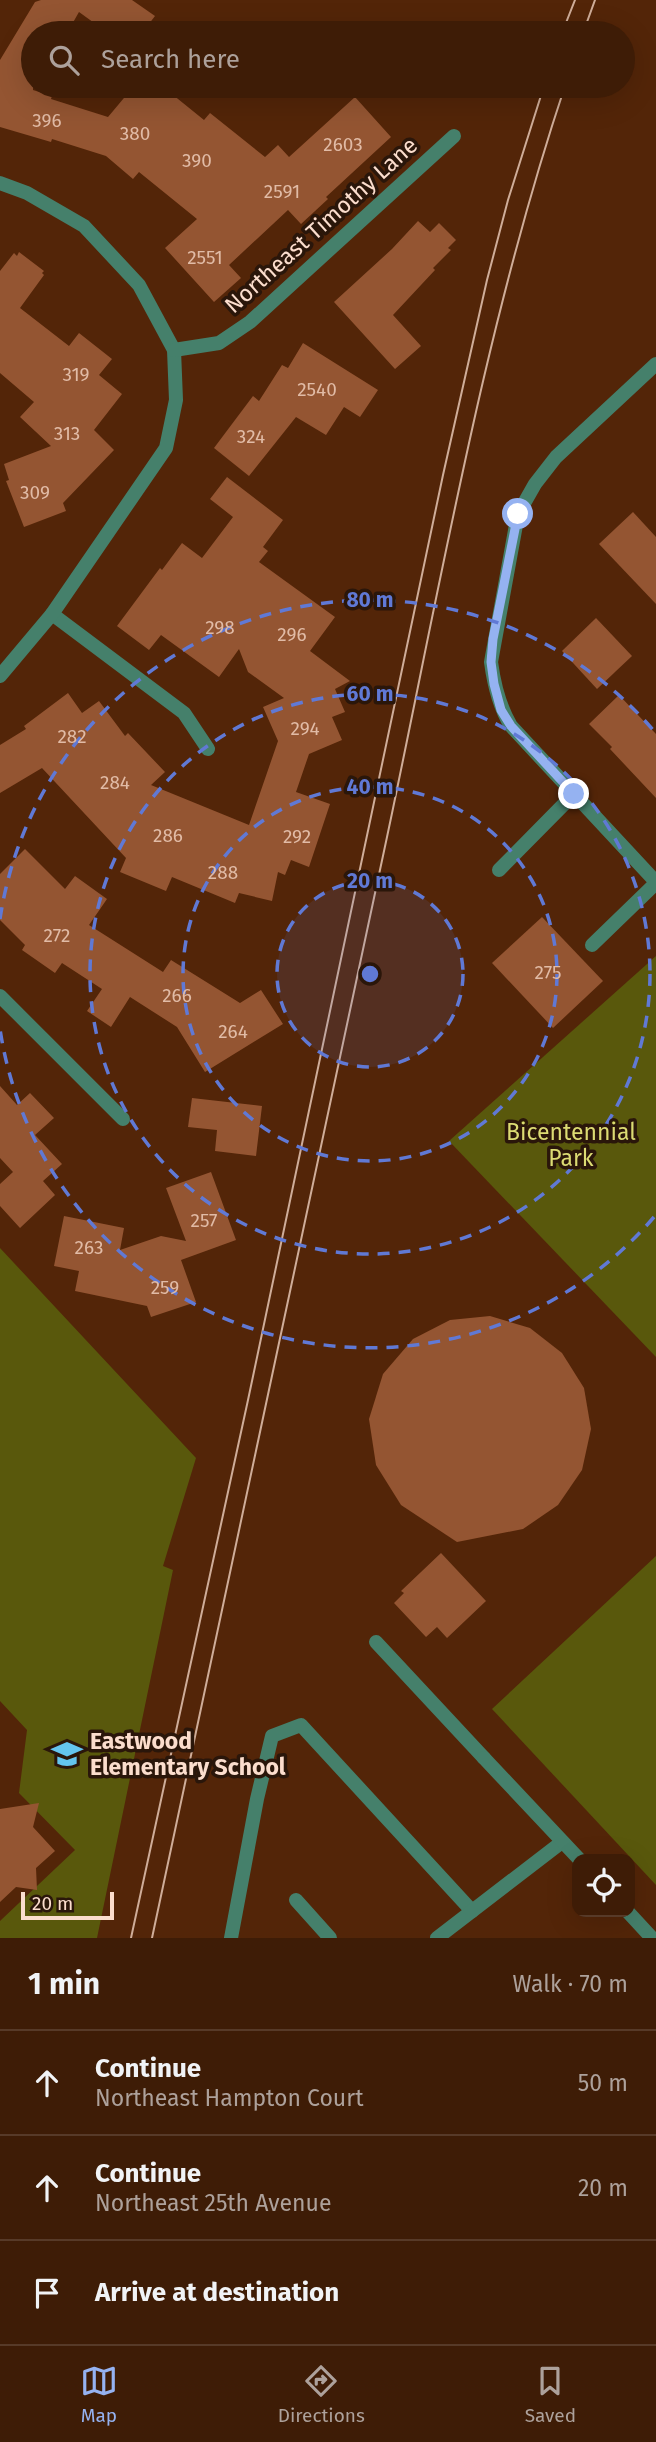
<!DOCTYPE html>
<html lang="en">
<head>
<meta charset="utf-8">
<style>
  body { margin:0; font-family:"Fira Sans",sans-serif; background:#492914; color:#f1f3f6 }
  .controls { position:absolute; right:21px; bottom:21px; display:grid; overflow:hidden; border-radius:14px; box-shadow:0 7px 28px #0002 }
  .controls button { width:63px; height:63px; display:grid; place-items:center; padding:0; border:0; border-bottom:2px solid #573a28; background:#3e1c06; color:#f1f3f6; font:35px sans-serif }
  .scale { position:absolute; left:21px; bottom:18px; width:93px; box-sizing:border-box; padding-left:7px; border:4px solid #fbddcd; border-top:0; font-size:19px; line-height:24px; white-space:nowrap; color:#fbddcd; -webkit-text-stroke:5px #2a160a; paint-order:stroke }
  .stop { position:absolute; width:21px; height:21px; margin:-16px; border:5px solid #95b2f1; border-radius:50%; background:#fff }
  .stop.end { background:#95b2f1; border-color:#fff; box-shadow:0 2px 7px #0008 }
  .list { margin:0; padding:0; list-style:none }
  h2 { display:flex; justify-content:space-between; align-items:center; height:91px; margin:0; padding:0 28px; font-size:30px }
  h2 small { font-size:23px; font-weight:400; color:#ada19b }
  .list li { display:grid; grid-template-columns:46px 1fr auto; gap:21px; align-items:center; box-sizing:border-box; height:105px; padding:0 28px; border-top:2px solid #573a28 }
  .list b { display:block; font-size:26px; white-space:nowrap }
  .list p { margin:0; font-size:23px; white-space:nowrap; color:#ada19b }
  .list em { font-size:23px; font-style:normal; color:#ada19b }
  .icon { flex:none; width:38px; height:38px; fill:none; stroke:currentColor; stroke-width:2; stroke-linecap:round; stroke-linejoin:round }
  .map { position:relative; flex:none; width:656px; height:1938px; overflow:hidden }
  .search { position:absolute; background:#3e1c06; box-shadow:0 7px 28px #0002; left:21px; right:21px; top:21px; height:77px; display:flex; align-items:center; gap:18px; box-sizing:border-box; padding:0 24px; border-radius:38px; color:#ada19b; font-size:26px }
  .sheet { height:406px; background:#3e1c06 }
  nav { display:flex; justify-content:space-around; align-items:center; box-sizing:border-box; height:98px; border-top:2px solid #573a28; background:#3e1c06; font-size:19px; color:#ada19b }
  nav a { display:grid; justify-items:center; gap:4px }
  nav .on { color:#95b2f1 }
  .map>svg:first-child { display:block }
  .green { fill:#59580c }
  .building { fill:#945532 }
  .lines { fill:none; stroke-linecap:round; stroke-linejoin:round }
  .service { stroke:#45806b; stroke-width:14 }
  .minor { stroke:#45806b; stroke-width:14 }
  .tram { stroke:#cfad99; stroke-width:2 }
  .route { stroke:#95b2f1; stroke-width:9 }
  .ring { fill:none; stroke:#6079d5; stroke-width:3.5; stroke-dasharray:12 9 }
  .labels { text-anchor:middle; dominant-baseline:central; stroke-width:7; stroke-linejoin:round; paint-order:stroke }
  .number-label { font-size:19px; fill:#e1bba6 }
  .street-label { font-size:23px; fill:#fbddcd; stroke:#2a160a }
  .park-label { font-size:23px; fill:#dcdb73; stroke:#2a160a }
  .poi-label { font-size:23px; font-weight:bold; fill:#fbddcd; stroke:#2a160a; text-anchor:start }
  .centre { fill:#6079d5; stroke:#2a160a; stroke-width:3.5 }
  .ring-label { font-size:21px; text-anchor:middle; font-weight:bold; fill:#6079d5; stroke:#2a160a; stroke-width:7; stroke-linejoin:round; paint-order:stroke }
</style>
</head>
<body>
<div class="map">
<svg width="656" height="1938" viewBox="0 0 656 1938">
  <rect width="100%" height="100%" fill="#532508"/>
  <g class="green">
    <polygon points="656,956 656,1357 449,1141"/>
    <polygon points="0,1248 196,1458 163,1566 173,1570 97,1938 0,1938 0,1921 75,1850 19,1793 27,1730 0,1701"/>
    <polygon points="656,1556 656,1885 492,1709"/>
  </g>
  <g class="building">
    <polygon points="41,0 132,0 155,16 142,33 108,33 79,12 67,33 33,33 33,90 52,96 51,99 108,117 134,86 162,86 204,120 210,113 265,157 278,145 289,157 355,97 391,137 326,197 328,199 301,224 288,210 229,265 241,278 214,302 165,248 197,219 139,172 133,179 106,156 52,139 51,142 0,127 0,60 35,2"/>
    <polygon points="418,221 430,232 439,223 456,240 448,248 451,250 433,268 435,270 393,315 421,346 395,369 334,302 392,249"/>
    <polygon points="19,252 44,271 42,273 44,275 20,308 69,346 79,333 112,359 99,375 122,394 94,430 114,450 63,503 66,511 24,527 6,481 9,480 4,464 51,446 20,417 34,402 0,373 0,271 14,253 17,256"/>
    <polygon points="303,343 378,390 360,417 344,407 326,435 296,417 249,476 214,448 253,396 259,401 282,365 288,368"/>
    <polygon points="227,477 283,520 263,547 268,551 259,562 335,617 310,651 350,681 335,689 345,712 332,717 342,740 309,754 296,792 330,804 309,867 291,860 285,875 278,872 272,901 239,893 235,903 172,877 166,891 120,872 126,858 42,768 0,793 0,745 26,729 24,726 68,693 82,713 99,701 125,736 128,733 165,772 151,785 249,825 278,741 263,707 284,698 248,672 239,649 219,677 161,635 149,650 117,626 160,568 162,570 182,543 202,558 233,517 210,499"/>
    <polygon points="633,512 656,537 656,604 599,544"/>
    <polygon points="596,618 632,656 597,689 562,651"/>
    <polygon points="619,695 656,734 656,798 610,749 612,747 589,724"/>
    <polygon points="25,849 65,889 75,876 107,899 89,925 163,972 171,960 240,1003 261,990 283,1024 205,1072 177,1027 130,997 111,1027 87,1011 102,989 62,963 55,973 22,950 25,945 0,920 0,874"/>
    <polygon points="542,917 603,981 553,1028 492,963"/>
    <polygon points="0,1086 17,1105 30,1093 54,1118 35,1135 62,1164 43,1181 55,1195 20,1228 0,1206 0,1184 13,1172 0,1158"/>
    <polygon points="192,1098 262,1106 256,1156 215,1151 217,1130 188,1127"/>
    <polygon points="211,1172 236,1240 181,1260 196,1302 151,1317 147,1306 75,1291 79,1271 54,1266 64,1216 124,1228 120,1250 161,1236 186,1241 166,1188"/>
    <polygon points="490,1316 530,1328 562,1353 584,1388 591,1429 582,1470 558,1505 523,1529 457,1542 401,1505 376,1465 369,1419 383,1374 413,1339 450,1320"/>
    <polygon points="441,1553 486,1601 447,1638 437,1627 426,1637 394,1603 404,1593 401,1591"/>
    <polygon points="39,1803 33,1827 55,1851 36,1868 37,1890 16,1887 0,1902 0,1809"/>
  </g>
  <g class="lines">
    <g class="service">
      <polyline points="52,614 184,713 208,749"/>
      <polyline points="499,870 574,794"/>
      <polyline points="592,945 656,883"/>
      <polyline points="376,1642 484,1758"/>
      <polyline points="296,1900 330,1938"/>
      <polyline points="231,1938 257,1799 272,1736 301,1725 472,1911"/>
      <polyline points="437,1938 562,1842"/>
    </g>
    <g class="minor">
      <polyline points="0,183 27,193 84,226 139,285 174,350 176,400 166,448 52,614 0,676"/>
      <polyline points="174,350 219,343 250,322 454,136"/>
      <path d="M656,364L556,457L535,484L518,514L491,662C494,685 499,706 511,726L656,882"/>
      <polyline points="0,996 123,1119"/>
      <polyline points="484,1758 579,1859"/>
      <polyline points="628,1912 652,1938"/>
    </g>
    <g class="tram">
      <polyline points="562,33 575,0"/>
      <polyline points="583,33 595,0"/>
      <polyline points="131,1938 248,1400 443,475 487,280 508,200 544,86"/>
      <path d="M152,1938C232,1571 310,1204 387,837C440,587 484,328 565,86"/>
    </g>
  </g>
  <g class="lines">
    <polyline class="route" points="518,514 493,639 491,662 494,684 501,710 511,726 574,794"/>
  </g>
  <circle cx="370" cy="974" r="93" fill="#6079d5" fill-opacity=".12"/>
  <g class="ring">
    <circle cx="370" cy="974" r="93"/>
    <circle cx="370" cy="974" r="187"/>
    <circle cx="370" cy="974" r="280"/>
    <path d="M654 1217A374 374 0 0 1 0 1029M0 919A374 374 0 0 1 654 731"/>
  </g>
  <defs>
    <g id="school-bare" transform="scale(2.415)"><path d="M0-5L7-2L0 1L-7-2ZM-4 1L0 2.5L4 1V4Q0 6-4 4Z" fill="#64c5ee" stroke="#2a160a" stroke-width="2.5" paint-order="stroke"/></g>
  </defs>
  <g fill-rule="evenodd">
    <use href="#school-bare" x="67" y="1754"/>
  </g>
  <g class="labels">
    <g class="number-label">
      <text x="47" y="120">396</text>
      <text x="135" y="133">380</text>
      <text x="343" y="144">2603</text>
      <text x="197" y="160">390</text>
      <text x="282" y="191">2591</text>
      <text x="205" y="257">2551</text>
      <text x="76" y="374">319</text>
      <text x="317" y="389">2540</text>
      <text x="67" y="433">313</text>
      <text x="251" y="436">324</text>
      <text x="35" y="492">309</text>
      <text x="220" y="627">298</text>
      <text x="292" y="634">296</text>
      <text x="305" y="728">294</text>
      <text x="72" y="736">282</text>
      <text x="115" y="782">284</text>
      <text x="168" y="835">286</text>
      <text x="297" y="836">292</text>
      <text x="223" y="872">288</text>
      <text x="57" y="935">272</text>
      <text x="548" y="972">275</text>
      <text x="177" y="995">266</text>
      <text x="233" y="1031">264</text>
      <text x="204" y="1220">257</text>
      <text x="89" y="1247">263</text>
      <text x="165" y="1287">259</text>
    </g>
    <g class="street-label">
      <text transform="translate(321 225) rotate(-42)">Northeast Timothy Lane</text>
    </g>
    <g class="park-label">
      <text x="571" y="1132">Bicentennial<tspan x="571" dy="26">Park</tspan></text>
    </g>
    <g class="poi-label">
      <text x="90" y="1741">Eastwood<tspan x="90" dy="26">Elementary School</tspan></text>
    </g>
  </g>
  <circle cx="370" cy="974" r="10" class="centre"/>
  <g class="ring-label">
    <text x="370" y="607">80 m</text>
    <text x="370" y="701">60 m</text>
    <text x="370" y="794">40 m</text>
    <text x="370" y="888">20 m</text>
  </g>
</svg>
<div class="controls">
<button><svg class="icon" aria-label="locate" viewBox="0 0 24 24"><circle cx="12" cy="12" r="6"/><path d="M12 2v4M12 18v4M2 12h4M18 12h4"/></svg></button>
</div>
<div class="scale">20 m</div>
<div class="stop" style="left:518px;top:514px"></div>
<div class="stop end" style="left:574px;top:794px"></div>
<div class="search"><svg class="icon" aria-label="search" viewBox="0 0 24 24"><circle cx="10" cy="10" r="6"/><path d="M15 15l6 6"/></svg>Search here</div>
</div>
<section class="sheet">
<h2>1 min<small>Walk · 70 m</small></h2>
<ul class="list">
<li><svg class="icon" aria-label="ahead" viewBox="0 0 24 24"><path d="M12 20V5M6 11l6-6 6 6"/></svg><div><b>Continue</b><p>Northeast Hampton Court</p></div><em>50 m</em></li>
<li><svg class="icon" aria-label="ahead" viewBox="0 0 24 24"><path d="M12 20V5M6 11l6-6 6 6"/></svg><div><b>Continue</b><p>Northeast 25th Avenue</p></div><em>20 m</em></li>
<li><svg class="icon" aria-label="arrive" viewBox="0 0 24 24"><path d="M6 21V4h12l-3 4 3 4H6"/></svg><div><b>Arrive at destination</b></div></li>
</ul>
</section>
<nav>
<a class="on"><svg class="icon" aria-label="map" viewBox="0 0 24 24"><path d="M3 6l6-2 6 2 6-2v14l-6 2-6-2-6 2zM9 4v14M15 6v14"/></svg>Map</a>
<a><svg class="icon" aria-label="directions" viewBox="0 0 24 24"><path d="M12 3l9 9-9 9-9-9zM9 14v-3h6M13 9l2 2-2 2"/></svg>Directions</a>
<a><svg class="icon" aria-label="saved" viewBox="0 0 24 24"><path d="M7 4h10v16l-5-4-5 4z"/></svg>Saved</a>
</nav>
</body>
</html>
